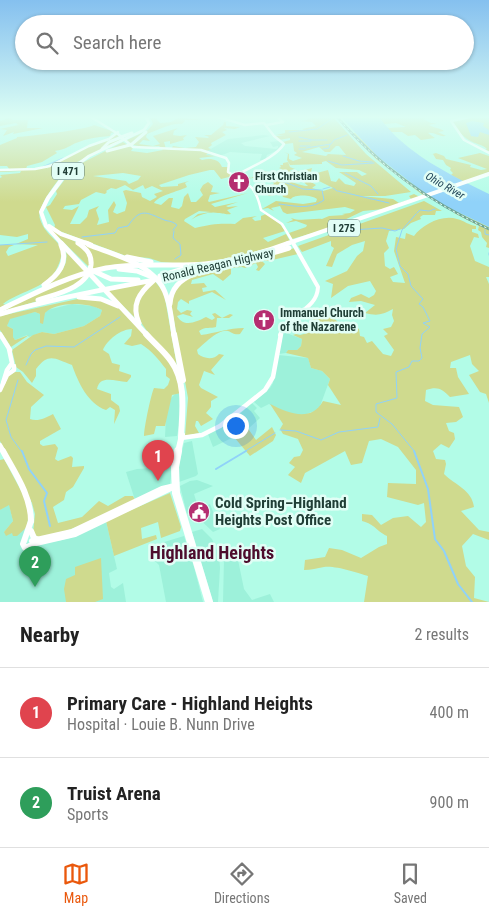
<!DOCTYPE html>
<html lang="en">
<head>
<meta charset="utf-8">
<style>
  body { margin:0; font-family:"Roboto Condensed",sans-serif; background:#f2f2f2; color:#222 }
  .you { position:absolute; left:235px; top:425px; width:18px; height:18px; margin:-12px; border:4px solid #fff; border-radius:50%; background:#1a73e8; box-shadow:0 0 0 8px #1a73e833 }
  .badge { display:grid; place-items:center; width:32px; height:32px; border-radius:50%; background:#ea580c; color:#fff; font-size:16px; font-weight:700 }
  .pin { position:absolute; translate:-50% -41px; filter:drop-shadow(0 1px 2px #0008) }
  .pin::after { content:''; position:absolute; top:26px; width:18px; height:15px; background:inherit; clip-path:polygon(0 0,100% 0,50% 100%) }
  .list { margin:0; padding:0; list-style:none }
  h2 { display:flex; justify-content:space-between; align-items:center; height:65px; margin:0; padding:0 20px; font-size:21px }
  h2 small { font-size:16px; font-weight:400; color:#767676 }
  .list li { display:grid; grid-template-columns:32px 1fr auto; gap:15px; align-items:center; box-sizing:border-box; height:90px; padding:0 20px; border-top:1px solid #e0e0e0 }
  .list b { display:block; font-size:19px; white-space:nowrap }
  .list p { margin:0; font-size:16px; white-space:nowrap; color:#767676 }
  .list em { font-size:16px; font-style:normal; color:#767676 }
  .icon { flex:none; width:28px; height:28px; fill:none; stroke:currentColor; stroke-width:2; stroke-linecap:round; stroke-linejoin:round }
  .map { position:relative; flex:none; width:489px; height:602px; overflow:hidden }
  .search { position:absolute; background:#fff; box-shadow:0 1px 4px #0004; left:15px; right:15px; top:15px; height:55px; display:flex; align-items:center; gap:12px; box-sizing:border-box; padding:0 18px; border-radius:28px; color:#767676; font-size:19px }
  .sheet { height:245px; background:#fff }
  nav { display:flex; justify-content:space-around; align-items:center; box-sizing:border-box; height:70px; border-top:1px solid #e0e0e0; background:#fff; font-size:14px; color:#767676 }
  nav a { display:grid; justify-items:center; gap:2px }
  nav .on { color:#ea580c }
  .map>svg:first-child { display:block }
  .built { fill:#9df1da }
  .green { fill:#cfda8e; fill-rule:evenodd }
  .water { fill:#90d2f9 }
  .lines { fill:none; stroke-linecap:round; stroke-linejoin:round }
  .stream-far1 { stroke:#90d2f9; stroke-width:1 }
  .stream { stroke:#90d2f9; stroke-width:2 }
  .major-far3 { stroke:#fff; stroke-width:2.5 }
  .major-far2 { stroke:#fff; stroke-width:4 }
  .major-far1 { stroke:#fff; stroke-width:4.5 }
  .major { stroke:#fff; stroke-width:6 }
  .highway-far4 { stroke:#fff; stroke-width:3 }
  .highway-far3 { stroke:#fff; stroke-width:4 }
  .highway-far2 { stroke:#fff; stroke-width:5 }
  .highway-far1 { stroke:#fff; stroke-width:6 }
  .highway { stroke:#fff; stroke-width:8 }
  .rail-casing { stroke:#6fa596; stroke-width:2.5 }
  .rail { stroke:#e2fef6; stroke-width:1; stroke-dasharray:2.5; stroke-linecap:butt }
  .labels { text-anchor:middle; dominant-baseline:central; stroke-width:5; stroke-linejoin:round; paint-order:stroke }
  .shield { fill:#e2fef6; stroke:#5a7870; stroke-width:1 }
  .shield-label { font-size:11px; font-weight:bold; fill:#203e36 }
  .far-poi-label { font-size:11px; font-weight:bold; fill:#203e36; stroke:#e2fef6; text-anchor:start }
  .far-water-label { font-size:11px; font-style:italic; fill:#1a3f53; stroke:#e2fef6 }
  .street-label { font-size:12px; fill:#203e36; stroke:#e2fef6 }
  .poi-label { font-size:12px; font-weight:bold; fill:#203e36; stroke:#e2fef6; text-anchor:start }
  .near-poi-label { font-size:15px; font-weight:bold; fill:#203e36; stroke:#e2fef6; text-anchor:start }
  .near-quarter-label { font-size:18px; font-weight:bold; fill:#4d0d2d; stroke:#e2fef6 }
</style>
</head>
<body>
<div class="map">
<svg width="489" height="602" viewBox="0 0 489 602">
  <rect width="100%" height="100%" fill="#b2fce7"/>
  <g class="built">
    <polygon points="264,135 270,136 241,143 245,146 276,149 278,148 278,146 273,147 270,142 280,141 283,144 280,149 267,155 265,160 260,160 262,154 230,152 222,155 206,155 209,153 207,151 228,139"/>
    <polygon points="72,304 93,306 102,310 100,316 84,326 54,334 42,332 29,337 27,335 15,340 13,337 13,329 7,326 9,319 17,316 35,312 40,314 41,320 47,310"/>
    <polygon points="284,328 288,329 289,334 302,339 301,346 297,350 288,350 286,353 279,354"/>
    <polygon points="278,355 308,358 311,368 322,371 330,379 319,409 302,416 285,412 269,404 261,408 254,402 270,388 273,383"/>
    <polygon points="181,393 180,420 177,436 165,437 166,417 170,399 175,394"/>
    <polygon points="252,403 257,408 254,411 260,418 249,428 247,427 240,429 234,437 213,447 208,434 231,422"/>
    <polygon points="192,441 198,474 196,476 179,482 179,465 184,443"/>
    <polygon points="163,449 174,451 170,484 135,500 126,472 137,469 167,467 169,465 159,465"/>
    <polygon points="197,480 213,486 194,494 198,507 187,514 180,486 190,481"/>
    <polygon points="9,504 13,521 4,532 12,533 27,527 22,543 58,541 70,538 106,521 117,569 109,573 111,587 114,589 123,583 126,602 0,602 0,510"/>
    <polygon points="210,504 220,529 213,532 192,512"/>
    <polygon points="202,529 212,539 219,555 220,568 218,602 213,602 192,532"/>
    <polygon points="184,536 194,567 203,602 166,602 159,565 154,560 151,546"/>
    <polygon points="237,555 244,589 252,600 270,594 274,602 223,602 224,559"/>
  </g>
  <g class="green">
    <path d="M150,117L156,118L160,123L171,122L180,117L202,120H184L185,121L182,124C174,122 157,130 147,134L146,137L150,141L143,140L139,144L153,146L160,144L153,136L178,128L174,131L173,135L180,136L187,135L183,138L184,140L170,144V141L164,142L166,149L177,150L171,149L173,146L185,148L196,147L199,142L195,137L208,138L209,137L204,135H211L223,125L224,122H226V126L240,127L235,129L224,128L227,130L222,132L226,135L211,143L212,145L208,148L211,149L207,151L209,152L206,155L216,156L199,158L202,160C210,158 219,159 222,167H228L227,171L233,176L221,179L214,170H210L189,175L159,185L161,187L178,186V184L189,181L185,183L187,187C177,192 159,195 154,203L161,205L169,198H173L171,207L179,209L182,206L184,197L188,193L191,202H196L203,195L200,190L203,185L208,182L213,186L211,192L220,193L210,195L208,201L209,202L248,193L211,204L215,207L238,202L226,206L228,207L238,206L227,210L231,214C225,215 224,213 218,213C210,211 198,215 191,220L198,214L211,212L199,211L185,219L184,221L195,228C210,224 221,223 235,224L243,218L257,216L252,218L255,221L261,220V216L266,214L280,224L285,231L263,238L268,242L286,234L290,241L251,255L201,263H173L161,262L149,258L126,256L54,229L55,225L46,207L50,205L57,194L56,191L72,170L82,163L123,142L133,148L131,151L147,153L163,150L159,146C146,147 137,148 125,141L148,130L153,124ZM123,173L141,176L138,180L129,184L126,181L93,176ZM125,185L133,190L143,185L145,189L152,186L163,191L154,194L157,197L150,201L142,197L141,193L126,190L123,191L127,203L125,211L117,214L113,212L116,205L114,201L108,210L109,222L97,225L99,219L96,210L99,206L89,210L87,217L80,224H70L79,206L72,210L63,209L65,206L79,204L81,200L96,192L105,194L107,192L106,191L111,188L116,189Z"/>
    <path d="M313,117H333L366,154L411,192L385,196H360L393,199L399,203L411,199L409,196L414,194L420,197L384,209L363,211L338,223L337,226L292,239L289,233L306,227L307,225L296,221L286,223L293,220L291,218C300,222 313,218 322,219L329,216L345,215L342,214L350,213L355,210L345,207L287,214L283,212L280,206L271,208L274,211L268,208L262,209L276,201L303,204L316,202L317,199C312,195 295,194 291,199L283,197L282,194L268,196L271,191L286,187L278,185L267,186L274,184L273,182L262,181L265,178C259,174 253,180 246,178V175L247,174V176L251,178L264,171L271,173L277,172L275,175L280,174C283,179 299,186 308,186L298,177L279,168L281,167L280,165H283V163L288,162L290,167L295,169L290,170L291,172L295,173L298,171L307,175L303,177L316,185L312,188L323,191L333,188L307,175L310,174L305,170L312,168L311,172L317,173L328,170L331,181L336,182L339,178L345,184L354,186L356,183L339,172H357L362,176L367,174L359,170L336,168L326,161L322,162V164L290,165L287,160L288,154L284,152L289,154V159L293,161L302,158L294,155L297,153L294,151L293,143L285,144L283,142L290,140V138L279,140L275,136H285L276,135L285,133V130H304L302,129L316,126L312,122L299,121L308,120L307,119ZM336,146H339L346,155L328,154L326,156L302,152L319,147L325,152H330Z"/>
    <path d="M379,117H427L423,119L431,123H437L429,125C434,128 440,128 444,131L438,132L446,136C438,137 435,132 428,133L435,138L421,140L415,135L408,136L402,132H391L387,128L406,127L396,123L384,124Z"/>
    <path d="M471,117H489V151L485,150L487,149C482,144 475,144 469,140C464,137 455,129 451,121Z"/>
    <polygon points="9,118 13,120 28,120 27,128 43,128 13,134 14,132 3,136 7,130 0,129 18,125 16,123 0,126 0,121"/>
    <path d="M94,125L115,132L111,133L110,136C97,137 82,139 70,146C64,149 61,150 55,151L57,153L42,162L27,166L26,169L46,167L48,169L47,167L88,147L108,140L116,134L119,136L117,138L122,141C107,148 91,155 77,162C68,166 35,205 40,219C48,244 73,239 55,272C45,288 18,292 3,304L6,305L0,308V245H14L9,247L6,252L8,256L38,245L16,244L28,239V234L17,237L0,235V178L2,177L0,175L20,173L21,171L0,172V170H10L7,166H0V145L17,138V137C30,136 85,130 94,125Z"/>
    <polygon points="350,133 355,133 384,163 427,195 424,196 376,159"/>
    <polygon points="436,153 444,156 446,159 471,165 470,167 481,170 487,169 458,158 480,153 489,156 489,172 464,182 451,175 453,173 450,170 451,168 446,165 443,160 436,159 433,154 429,155"/>
    <path d="M424,201L442,211H436L435,215H423L420,217L421,219L411,223L404,229L389,231L386,241L389,248L384,253L385,266L390,269L394,267L398,274L390,277L393,282L405,283L394,251L396,237L405,239L406,233L414,236C422,225 442,214 457,219C465,221 468,225 476,226V229H472V232L478,234L479,238L474,237L470,246L475,261L489,267V277H486L489,284V403L486,394L480,392L469,375L479,371L472,364L470,355L451,362L450,368H456L458,377L469,394L450,397C442,389 438,386 426,390L425,401L433,405L459,407L463,417L456,422L446,423L449,431L454,433L455,439L449,448L441,444L433,451L436,459L445,460L446,464L444,474C455,485 472,490 474,507L461,511L479,530L489,532V540L473,534L462,546L466,566L475,577L474,598L489,602H364L368,576C359,573 334,565 324,567C317,568 311,570 304,570L305,560L325,557L329,548L342,550L361,558L379,547L387,544V536C375,530 376,525 362,521V514L372,515L381,525L393,518L408,516L421,527L426,522L424,503L418,505L387,497L388,483L416,484V470L398,447L381,439L369,441L362,463L351,465L345,451L305,473L301,483L288,475L295,467L289,463L294,457L300,456L303,450L298,439L283,434L280,429L283,424L270,404C288,413 311,423 323,401L341,405L328,385L330,379L322,371L311,368L308,358L286,353L288,350H297L301,346L302,339L293,335L296,334L300,335L315,331L326,333L328,328L312,319H299L308,314L320,319L330,316L337,321L338,325L341,328L353,325L359,329L360,336L364,337L367,343L372,341L383,354L391,356L394,350L384,336L388,334L383,329L391,327L394,321L392,315L393,309C382,315 377,316 365,313L375,305L361,301L349,302L351,298L361,294L369,298L374,295L376,291L370,281L348,286L331,298L333,284L325,281L347,271L357,256L363,251L365,241L352,245L337,254L332,267L326,266L334,248L331,246V241L302,252L298,246Z"/>
    <polygon points="457,212 489,227 489,248 486,247 487,243 482,237 481,232 478,230 479,226 454,213"/>
    <polygon points="50,229 76,242 89,254 90,268"/>
    <polygon points="78,242 134,264 92,270 92,260"/>
    <path d="M295,248L298,254L268,261L263,260L262,261L265,264L259,271L256,270L258,267L256,263L245,268L242,267L231,268V274L223,281L213,274L192,280L191,284L204,283L207,287L202,288L203,292L215,290L226,300L212,292L189,301V304L181,299L178,302L177,309L181,313L187,310L192,311L190,314L193,317L183,314L177,316C184,328 196,322 206,317L212,320L215,318L212,314L215,313L222,318L230,314L233,315L229,318H217L216,327C210,329 206,326 199,331L201,335C216,333 229,328 244,328L240,334C234,335 233,333 228,331C218,329 204,344 197,350L198,354C204,359 214,360 219,354L224,355L211,370L215,375L204,371L199,385L201,388L218,397L211,401V407L206,413L213,419L201,426L198,421H196L195,426L199,433L185,436L188,398L171,304L173,290L193,274Z"/>
    <path d="M66,251L86,272L49,284C59,275 69,266 66,251Z"/>
    <path d="M87,274C66,297 28,302 0,313L43,289Z"/>
    <path d="M154,280L164,293L177,366C167,352 129,319 137,302C140,294 149,287 154,280Z"/>
    <polygon points="152,281 140,293 137,320 107,290"/>
    <path d="M82,298L96,299L117,306L127,316L161,351L174,370L181,393L172,395L165,426H156L154,434L144,436C144,428 151,394 154,388L164,389L168,385L170,379L166,376V369C159,360 152,351 141,344L132,346L124,344L131,336L132,329C121,329 107,340 103,350L109,354L112,363L120,365L119,371L131,375V377L127,382C116,382 100,374 97,389L111,394V400L119,406L120,411L114,424L115,410L110,407L106,410C88,404 78,382 72,365C55,359 49,352 36,369V376L32,383L23,372L16,367L12,350L33,335L42,332L54,334L84,326L100,316L102,310C88,302 56,301 45,313L43,324L40,323V314L35,312L10,319L7,326L13,329V337L15,340L29,335L11,347L0,330V316Z"/>
    <path d="M15,372H20L27,382L44,395L31,407L30,419C38,422 45,418 53,414L61,429L40,441V444L43,446L55,444L58,448L55,459L58,461L71,456L73,458L72,467L84,466V468L73,487L66,492L64,500L53,507L58,523L82,517L99,501L108,506L125,496H133L135,500C104,516 74,531 39,538L33,533L35,514L32,503L0,441V393L8,376Z"/>
    <polygon points="247,427 256,440 272,427 276,435 273,441 250,456 234,437 240,429"/>
    <polygon points="4,459 27,502 29,511 27,527 17,536 13,536 12,533 6,536 4,532 13,521 9,505 0,510 0,460"/>
    <polygon points="170,493 181,527 180,531 161,538 158,522 141,528 142,539 156,535 157,539 114,556 106,521"/>
    <polygon points="101,558 103,599 95,602 66,602 64,589 66,579 75,575 75,567"/>
  </g>
  <g class="water">
    <path d="M341,117H379C406,154 449,174 489,194V227L443,205L419,189L377,156Z"/>
    <polygon points="472,121 484,123 483,126 489,130 489,135 480,132 478,137 471,136 466,123"/>
  </g>
  <g class="lines">
    <g class="stream-far1">
      <polyline points="289,132 317,129 333,118"/>
      <polyline points="299,137 312,140 327,140"/>
      <polyline points="299,141 311,141"/>
      <polyline points="300,146 310,146"/>
      <polyline points="306,148 331,144 334,140 347,135"/>
      <polyline points="299,149 305,149"/>
      <polyline points="323,149 329,148 330,144"/>
      <polyline points="343,156 359,161 372,162"/>
      <polyline points="328,161 342,165 374,163"/>
      <polyline points="42,167 63,158"/>
      <polyline points="345,173 371,186 378,194"/>
      <polyline points="262,174 303,189 321,190"/>
      <polyline points="333,188 337,191"/>
      <polyline points="323,189 330,187"/>
      <polyline points="338,191 389,203"/>
      <path d="M279,204C295,206 310,210 324,200L322,190"/>
      <polyline points="417,213 420,210 429,211 435,209"/>
      <polyline points="352,230 382,228 395,231 400,229"/>
      <polyline points="485,230 485,234 489,235"/>
      <polyline points="174,231 173,238 180,244 181,255 175,259"/>
      <path d="M82,237L115,233L118,228L128,226C140,208 146,212 162,219C168,222 171,220 177,225L173,230"/>
      <polyline points="0,245 47,242"/>
      <polyline points="489,253 489,255"/>
      <polyline points="26,365 31,354 35,350 46,346 74,347 120,317"/>
      <polyline points="18,380 6,420 11,437 22,452"/>
      <polyline points="280,430 296,431 321,440 339,432 378,427 380,418"/>
      <polyline points="244,452 275,433"/>
      <polyline points="415,452 392,424 376,412 376,404 397,398 396,372 409,367 412,361 419,361 422,358 420,348 422,334 430,327 423,323 430,321 423,307 419,304 423,299 411,286 408,274 400,266 396,249 402,230 416,214"/>
    </g>
    <g class="stream">
      <polyline points="22,451 29,469 47,493 44,501 50,526"/>
      <polyline points="414,451 428,489 435,539 444,551 458,584 472,602"/>
      <polyline points="216,469 246,451"/>
    </g>
    <g class="major-far3">
      <path d="M91,117L118,134L133,147L201,150L226,158L229,163L228,172C249,185 255,184 261,210L282,224L294,244"/>
      <polyline points="187,117 196,117"/>
      <path d="M218,117L245,125L264,123L274,136L284,144C275,158 250,167 235,176"/>
      <polyline points="277,117 283,122"/>
      <polyline points="470,117 451,121 464,140 489,153"/>
      <polyline points="266,125 283,122"/>
      <polyline points="0,170 35,169 50,166 89,146 109,139 118,132"/>
    </g>
    <path class="major-far2" d="M280,335C288,313 317,311 318,287L293,243"/>
    <g class="major-far1">
      <polyline points="0,334 10,350"/>
      <polyline points="3,383 7,370 12,363 9,349"/>
      <polyline points="0,390 7,375 14,370 14,366"/>
      <polyline points="181,438 202,435 220,426 265,390 273,377 281,334"/>
      <polyline points="0,445 4,452"/>
    </g>
    <g class="major">
      <path d="M3,451C15,473 31,496 31,521"/>
      <polyline points="31,521 23,544 25,548 36,543 75,534 175,486"/>
      <polyline points="31,531 34,538 39,540"/>
      <polyline points="32,541 72,532 162,489 175,486"/>
    </g>
    <g class="highway-far4">
      <polyline points="121,137 132,133"/>
      <polyline points="128,145 132,144 146,132"/>
      <polyline points="102,149 109,142 122,137"/>
      <polyline points="107,151 130,145"/>
      <polyline points="66,173 89,156 144,130 149,123 146,117"/>
    </g>
    <g class="highway-far3">
      <polyline points="49,226 61,234 89,244"/>
      <polyline points="78,243 80,244"/>
      <polyline points="62,244 46,226 41,212 48,198 67,172"/>
      <polyline points="286,244 489,174"/>
    </g>
    <g class="highway-far2">
      <polyline points="61,243 147,335"/>
      <polyline points="86,243 91,245"/>
      <path d="M89,245C112,254 145,262 160,283C170,297 171,319 174,335"/>
      <polyline points="127,257 151,262"/>
      <polyline points="119,269 137,271 152,277"/>
      <polyline points="91,270 111,279 138,280"/>
      <polyline points="160,276 190,267"/>
      <path d="M44,285C58,275 69,263 61,245"/>
      <polyline points="79,297 101,299 118,306"/>
      <path d="M38,300C56,294 88,288 91,265C92,255 87,249 78,243"/>
      <path d="M170,304C171,288 180,280 194,274"/>
      <path d="M0,310C35,293 67,276 106,268C138,262 172,267 205,264C234,261 262,253 289,243"/>
      <path d="M0,314C95,286 195,278 289,248"/>
      <path d="M139,323C131,305 139,293 153,281"/>
    </g>
    <g class="highway-far1">
      <path d="M146,334C154,343 164,351 171,361C187,383 182,412 181,438"/>
      <polyline points="174,334 183,380"/>
      <polyline points="178,452 182,435"/>
    </g>
    <polyline class="highway" points="178,451 175,467 176,493 209,602"/>
    <g class="rail-casing">
      <path id="rail" d="M337,117C380,167 429,202 489,229"/>
    </g>
    <use href="#rail" class="rail"/>
  </g>
  <linearGradient id="sky" x2="0" y2="1"><stop stop-color="#85c0ef"/><stop offset="0.58" stop-color="#dcfef4"/><stop offset="1" stop-color="#dcfef4" stop-opacity="0"/></linearGradient>
  <rect width="489" height="202" fill="url(#sky)"/>
  <defs>
    <g id="church-disc" transform="scale(1.125)"><circle r="9.5" fill="#b52e70" stroke="#e2fef6"/><path d="M-1.2-6h2.4v3.5h3.3v2.4h-3.3V6h-2.4V-.1h-3.3v-2.4h3.3Z" fill="#fff"/></g>
    <g id="civic-disc" transform="scale(1.125)"><circle r="9.5" fill="#b52e70" stroke="#e2fef6"/><path d="M-.6-6.5H3V-4.5H.6V-3L4-1V1h2V6H-6V1h2V-1L-.6-3ZM-1.2 2.5V6h2.4V2.5Z" fill="#fff"/></g>
  </defs>
  <g fill-rule="evenodd">
    <use href="#church-disc" x="239" y="182"/>
    <use href="#church-disc" x="264" y="320"/>
    <use href="#civic-disc" x="199" y="512"/>
  </g>
  <g class="labels">
    <g class="shield">
      <rect x="52" y="162.5" width="32" height="17" rx="4"/>
      <rect x="328" y="219.5" width="32" height="17" rx="4"/>
    </g>
    <g class="shield-label">
      <text x="68" y="171">I 471</text>
      <text x="344" y="228">I 275</text>
    </g>
    <g class="far-poi-label">
      <text x="255" y="176">First Christian<tspan x="255" dy="13">Church</tspan></text>
    </g>
    <g class="far-water-label">
      <text transform="translate(445 186) rotate(30)">Ohio River</text>
    </g>
    <g class="street-label">
      <text transform="translate(218 265) rotate(-13)">Ronald Reagan Highway</text>
    </g>
    <g class="poi-label">
      <text x="280" y="313">Immanuel Church<tspan x="280" dy="14">of the Nazarene</tspan></text>
    </g>
    <g class="near-poi-label">
      <text x="215" y="503">Cold Spring–Highland<tspan x="215" dy="17">Heights Post Office</tspan></text>
    </g>
    <g class="near-quarter-label">
      <text x="212" y="552">Highland Heights</text>
    </g>
  </g>
</svg>
<div class="you"></div>
<div class="pin badge" style="left:158px;top:481px;background:#e0444e">1</div>
<div class="pin badge" style="left:35px;top:587px;background:#2e9e5b">2</div>
<div class="search"><svg class="icon" aria-label="search" viewBox="0 0 24 24"><circle cx="10" cy="10" r="6"/><path d="M15 15l6 6"/></svg>Search here</div>
</div>
<section class="sheet">
<h2>Nearby<small>2 results</small></h2>
<ul class="list">
<li><span class="badge" style="background:#e0444e">1</span><div><b>Primary Care - Highland Heights</b><p>Hospital · Louie B. Nunn Drive</p></div><em>400 m</em></li>
<li><span class="badge" style="background:#2e9e5b">2</span><div><b>Truist Arena</b><p>Sports</p></div><em>900 m</em></li>
</ul>
</section>
<nav>
<a class="on"><svg class="icon" aria-label="map" viewBox="0 0 24 24"><path d="M3 6l6-2 6 2 6-2v14l-6 2-6-2-6 2zM9 4v14M15 6v14"/></svg>Map</a>
<a><svg class="icon" aria-label="directions" viewBox="0 0 24 24"><path d="M12 3l9 9-9 9-9-9zM9 14v-3h6M13 9l2 2-2 2"/></svg>Directions</a>
<a><svg class="icon" aria-label="saved" viewBox="0 0 24 24"><path d="M7 4h10v16l-5-4-5 4z"/></svg>Saved</a>
</nav>
</body>
</html>
